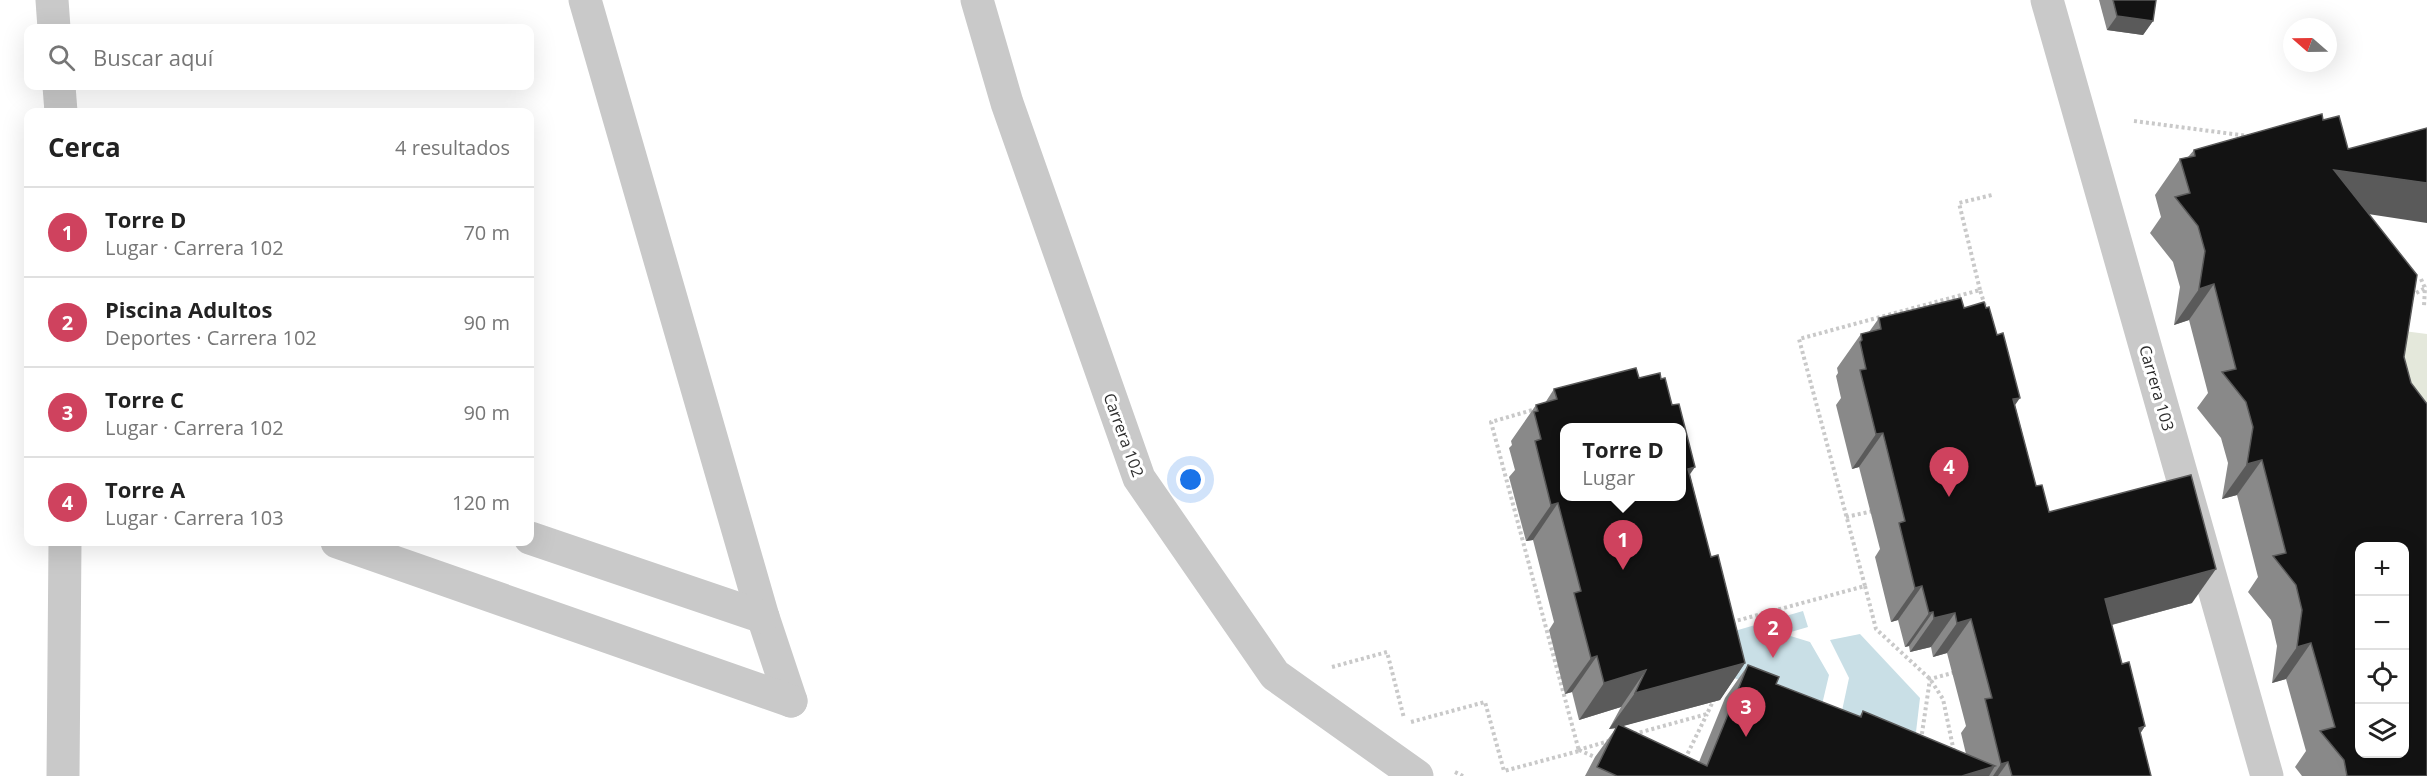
<!DOCTYPE html>
<html lang="es">
<head>
<meta charset="utf-8">
<style>
  body { margin:0; font-family:"Open Sans",sans-serif; background:#f2f2f2; color:#222 }
  .controls { position:absolute; right:18px; bottom:18px; display:grid; overflow:hidden; border-radius:12px; box-shadow:0 6px 24px #0002 }
  .controls button { width:54px; height:54px; display:grid; place-items:center; padding:0; border:0; border-bottom:2px solid #e0e0e0; background:#fff; color:#222; font:30px sans-serif }
  .compass { position:absolute; left:2283px; top:18px; width:54px; height:54px; border-radius:50%; background:#fff; box-shadow:0 6px 24px #0002; rotate:290deg }
  .you { position:absolute; left:1191px; top:480px; width:21px; height:21px; margin:-15px; border:4px solid #fff; border-radius:50%; background:#1a73e8; box-shadow:0 0 0 9px #1a73e833 }
  .badge { display:grid; place-items:center; width:39px; height:39px; border-radius:50%; background:#cf425e; color:#fff; font-size:20px; font-weight:700 }
  .pin { position:absolute; translate:-50% -50px; filter:drop-shadow(0 2px 3px #0008) }
  .pin::after { content:''; position:absolute; top:32px; width:21px; height:18px; background:inherit; clip-path:polygon(0 0,100% 0,50% 100%) }
  .popup { position:absolute; left:1560px; top:423px; width:126px; height:78px; box-sizing:border-box; display:grid; place-content:center; border-radius:12px; background:#fff; filter:drop-shadow(0 2px 4px #0005); font-size:20px; white-space:nowrap; color:#767676 }
  .popup b { font-size:22px; color:#222 }
  .popup::after { content:''; position:absolute; left:50%; top:100%; margin-left:-12px; border:12px solid transparent; border-top-color:#fff }
  .list { margin:0; padding:0; list-style:none }
  h2 { display:flex; justify-content:space-between; align-items:center; height:78px; margin:0; padding:0 24px; font-size:26px }
  h2 small { font-size:20px; font-weight:400; color:#767676 }
  .list li { display:grid; grid-template-columns:39px 1fr auto; gap:18px; align-items:center; box-sizing:border-box; height:90px; padding:0 24px; border-top:2px solid #e0e0e0 }
  .list b { display:block; font-size:22px; white-space:nowrap }
  .list p { margin:0; font-size:20px; white-space:nowrap; color:#767676 }
  .list em { font-size:20px; font-style:normal; color:#767676 }
  .icon { flex:none; width:33px; height:33px; fill:none; stroke:currentColor; stroke-width:2; stroke-linecap:round; stroke-linejoin:round }
  .map { position:relative; flex:none; width:2427px; height:776px; overflow:hidden }
  .search { position:absolute; background:#fff; box-shadow:0 6px 24px #0002; left:24px; top:24px; width:510px; height:66px; display:flex; align-items:center; gap:15px; box-sizing:border-box; padding:0 21px; border-radius:12px; color:#767676; font-size:22px }
  .panel { position:absolute; background:#fff; box-shadow:0 6px 24px #0002; left:24px; top:108px; width:510px; height:438px; border-radius:12px }
  .map>svg:first-child { display:block }
  .green { fill:#e4e8db }
  .water { fill:#c9dfe6 }
  .lines { fill:none; stroke-linecap:round; stroke-linejoin:round }
  .path { stroke:#c9c9c9; stroke-width:4; stroke-dasharray:3 3; stroke-linecap:butt }
  .minor { stroke:#c9c9c9; stroke-width:33 }
  .wall { fill:#898989 }
  .shaded-wall { fill:#5a5a5a }
  .building { fill:#131313; stroke:#5a5a5a; stroke-width:1.5; fill-rule:evenodd }
  .labels { text-anchor:middle; dominant-baseline:central; stroke-width:6; stroke-linejoin:round; paint-order:stroke }
  .street-label { font-size:16px; fill:#2c2c2c; stroke:#fff }
</style>
</head>
<body>
<div class="map">
<svg width="2427" height="776" viewBox="0 0 2427 776">
  <rect width="100%" height="100%" fill="#fff"/>
  <polygon class="green" points="2388,329 2427,334 2427,463"/>
  <g class="water">
    <polygon points="1803,611 1808,627 1784,634 1810,642 1829,675 1820,713 1732,677 1721,635"/>
    <polygon points="1860,634 1920,698 1914,749 1840,720 1849,678 1830,640"/>
  </g>
  <g class="lines">
    <g class="path">
      <polyline points="2134,121 2248,136"/>
      <polyline points="2421,279 2425,288 2424,306"/>
      <polyline points="1980,290 1959,203 1992,195"/>
      <polyline points="2411,296 2427,287"/>
      <polyline points="1846,517 1873,511"/>
      <polyline points="1865,586 1876,629 1930,679 1943,699 1954,752"/>
      <polyline points="1732,622 1865,586 1799,339 1980,290 1985,306"/>
      <polyline points="1332,667 1387,652 1404,718"/>
      <polyline points="1411,722 1485,702 1504,771 1579,751 1491,422 1536,409"/>
      <polyline points="1634,734 1707,714 1715,697"/>
      <polyline points="1921,740 1930,679 1956,672"/>
      <polyline points="1578,750 1609,741"/>
      <polyline points="1579,750 1599,759"/>
      <polyline points="1685,759 1707,714"/>
      <polyline points="1455,772 1463,776"/>
    </g>
    <g class="minor">
      <polyline points="52,0 54,28"/>
      <polyline points="585,0 763,617 791,701"/>
      <polyline points="977,0 1007,103 1139,478 1275,675 1417,776"/>
      <polyline points="2047,0 2267,776"/>
      <polyline points="59,86 61,112"/>
      <polyline points="530,538 763,617"/>
      <polyline points="337,542 791,701"/>
      <polyline points="63,776 65,542"/>
    </g>
  </g>
  <g class="wall">
    <polygon points="2099,0 2156,0 2153,21 2143,35 2107,30"/>
    <polygon points="2323,120 2348,149 2369,214 2404,357 2427,776 2302,776 2295,767 2306,751 2286,679 2272,683 2277,646 2271,620 2248,592 2258,577 2237,495 2222,499 2228,463 2221,438 2197,408 2208,393 2189,320 2174,325 2180,287 2173,262 2150,233 2161,217 2155,195 2180,159 2188,157 2194,150"/>
    <polygon points="1964,308 2015,405 2036,486 2049,512 2192,603 2112,625 2122,664 2145,726 2140,734 2151,776 1585,776 1595,757 1616,728 1609,729 1621,707 1579,720 1572,692 1565,694 1549,630 1554,622 1533,540 1526,541 1509,477 1515,470 1509,448 1512,445 1511,441 1536,405 1545,403 1554,389 1639,378 1690,475 1711,557 1745,663 1720,700 1622,726 1699,762 1725,698 1748,665 1776,684 1859,717 1863,711 1966,754 1961,733 1966,726 1947,653 1933,657 1931,647 1910,652 1909,646 1905,647 1898,620 1891,622 1875,557 1880,549 1859,467 1852,469 1836,405 1841,398 1836,376 1838,373 1837,368 1861,334 1869,332 1879,318"/>
  </g>
  <g class="shaded-wall">
    <polygon points="2117,16 2153,21 2143,35 2107,30"/>
    <polygon points="2334,170 2427,183 2427,223 2309,205"/>
    <polygon points="2214,284 2189,320 2174,325 2199,289"/>
    <polygon points="2020,398 1996,432 2013,399"/>
    <polygon points="1883,433 1859,467 1852,469 1876,434"/>
    <polygon points="2262,460 2237,495 2222,499 2247,464"/>
    <polygon points="1695,467 1682,486 1688,469"/>
    <polygon points="1558,503 1533,540 1526,541 1551,505"/>
    <polygon points="2216,569 2192,603 2081,633 2105,599"/>
    <polygon points="1922,586 1898,620 1891,622 1915,588"/>
    <polygon points="1933,612 1909,646 1905,647 1929,613"/>
    <polygon points="1955,613 1931,647 1910,652 1934,618"/>
    <polygon points="1971,619 1947,653 1933,657 1957,623"/>
    <polygon points="2311,643 2286,679 2272,683 2297,647"/>
    <polygon points="1597,656 1572,692 1565,694 1591,658"/>
    <polygon points="1745,663 1720,700 1616,728 1618,724 1616,728 1609,729 1635,693"/>
    <polygon points="1646,670 1621,707 1579,720 1604,683"/>
    <polygon points="2145,726 2122,761 2139,728"/>
    <polygon points="2008,762 1998,776 1993,776 2001,764"/>
    <polygon points="1995,766 1989,776 1962,776"/>
  </g>
  <g class="building">
    <polygon points="2113,0 2156,0 2153,21 2117,16"/>
    <path d="M2322,114L2323,120L2339,116L2348,149L2427,128V183L2334,170L2417,275L2404,357L2411,383L2427,404V776H2347L2344,760L2320,731L2335,727L2311,643L2297,647L2302,610L2296,585L2273,556L2286,553L2262,460L2247,464L2253,427L2246,402L2222,372L2236,369L2214,284L2199,289L2205,251L2198,226L2175,197L2190,193L2180,159L2195,156L2194,150ZM2360,546H2404V753H2360Z"/>
    <polygon points="1961,298 1964,308 1984,302 1986,308 1989,307 1997,335 2003,333 2020,398 2013,399 2036,486 2042,485 2049,512 2191,475 2216,569 2105,599 2122,664 2129,662 2145,726 2139,728 2151,776 2012,776 2008,762 2001,764 1985,699 1992,698 1971,619 1957,623 1955,613 1934,618 1933,612 1929,613 1922,586 1915,588 1899,523 1905,521 1883,433 1876,434 1860,370 1866,369 1860,342 1862,340 1861,334 1881,329 1879,318"/>
    <path d="M1636,368L1639,378L1660,373L1661,379L1665,378L1672,405L1679,404L1695,467L1688,469L1711,557L1718,555L1745,663L1635,693L1646,670L1604,683L1597,656L1591,658L1574,593L1581,591L1558,503L1551,505L1535,441L1541,439L1534,412L1538,411L1536,405L1557,399L1554,389ZM1564,428H1682V496H1564Z"/>
    <polygon points="1748,665 1779,677 1776,684 1861,717 1863,711 1995,766 1962,776 1617,776 1597,767 1618,724 1707,766"/>
  </g>
  <g class="labels">
    <g class="street-label">
      <text transform="translate(2157 388) rotate(74)">Carrera 103</text>
      <text transform="translate(1124 435) rotate(70)">Carrera 102</text>
    </g>
  </g>
</svg>
<div class="controls">
<button>+</button>
<button>−</button>
<button><svg class="icon" aria-label="locate" viewBox="0 0 24 24"><circle cx="12" cy="12" r="6"/><path d="M12 2v4M12 18v4M2 12h4M18 12h4"/></svg></button>
<button><svg class="icon" aria-label="layers" viewBox="0 0 24 24"><path d="M12 4l9 5-9 5-9-5zM3 14l9 5 9-5"/></svg></button>
</div>
<svg class="compass" viewBox="-18 -18 36 36"><path d="M0-13l5 13h-10z" fill="#e53935"/><path d="M0 13l5-13h-10z" fill="#767676"/></svg>
<div class="you"></div>
<div class="pin badge" style="left:1623px;top:570px">1</div>
<div class="popup"><b>Torre D</b>Lugar</div>
<div class="pin badge" style="left:1773px;top:658px">2</div>
<div class="pin badge" style="left:1746px;top:737px">3</div>
<div class="pin badge" style="left:1949px;top:497px">4</div>
<div class="search"><svg class="icon" aria-label="search" viewBox="0 0 24 24"><circle cx="10" cy="10" r="6"/><path d="M15 15l6 6"/></svg>Buscar aquí</div>
<section class="panel">
<h2>Cerca<small>4 resultados</small></h2>
<ul class="list">
<li><span class="badge">1</span><div><b>Torre D</b><p>Lugar · Carrera 102</p></div><em>70 m</em></li>
<li><span class="badge">2</span><div><b>Piscina Adultos</b><p>Deportes · Carrera 102</p></div><em>90 m</em></li>
<li><span class="badge">3</span><div><b>Torre C</b><p>Lugar · Carrera 102</p></div><em>90 m</em></li>
<li><span class="badge">4</span><div><b>Torre A</b><p>Lugar · Carrera 103</p></div><em>120 m</em></li>
</ul>
</section>
</div>
</body>
</html>
